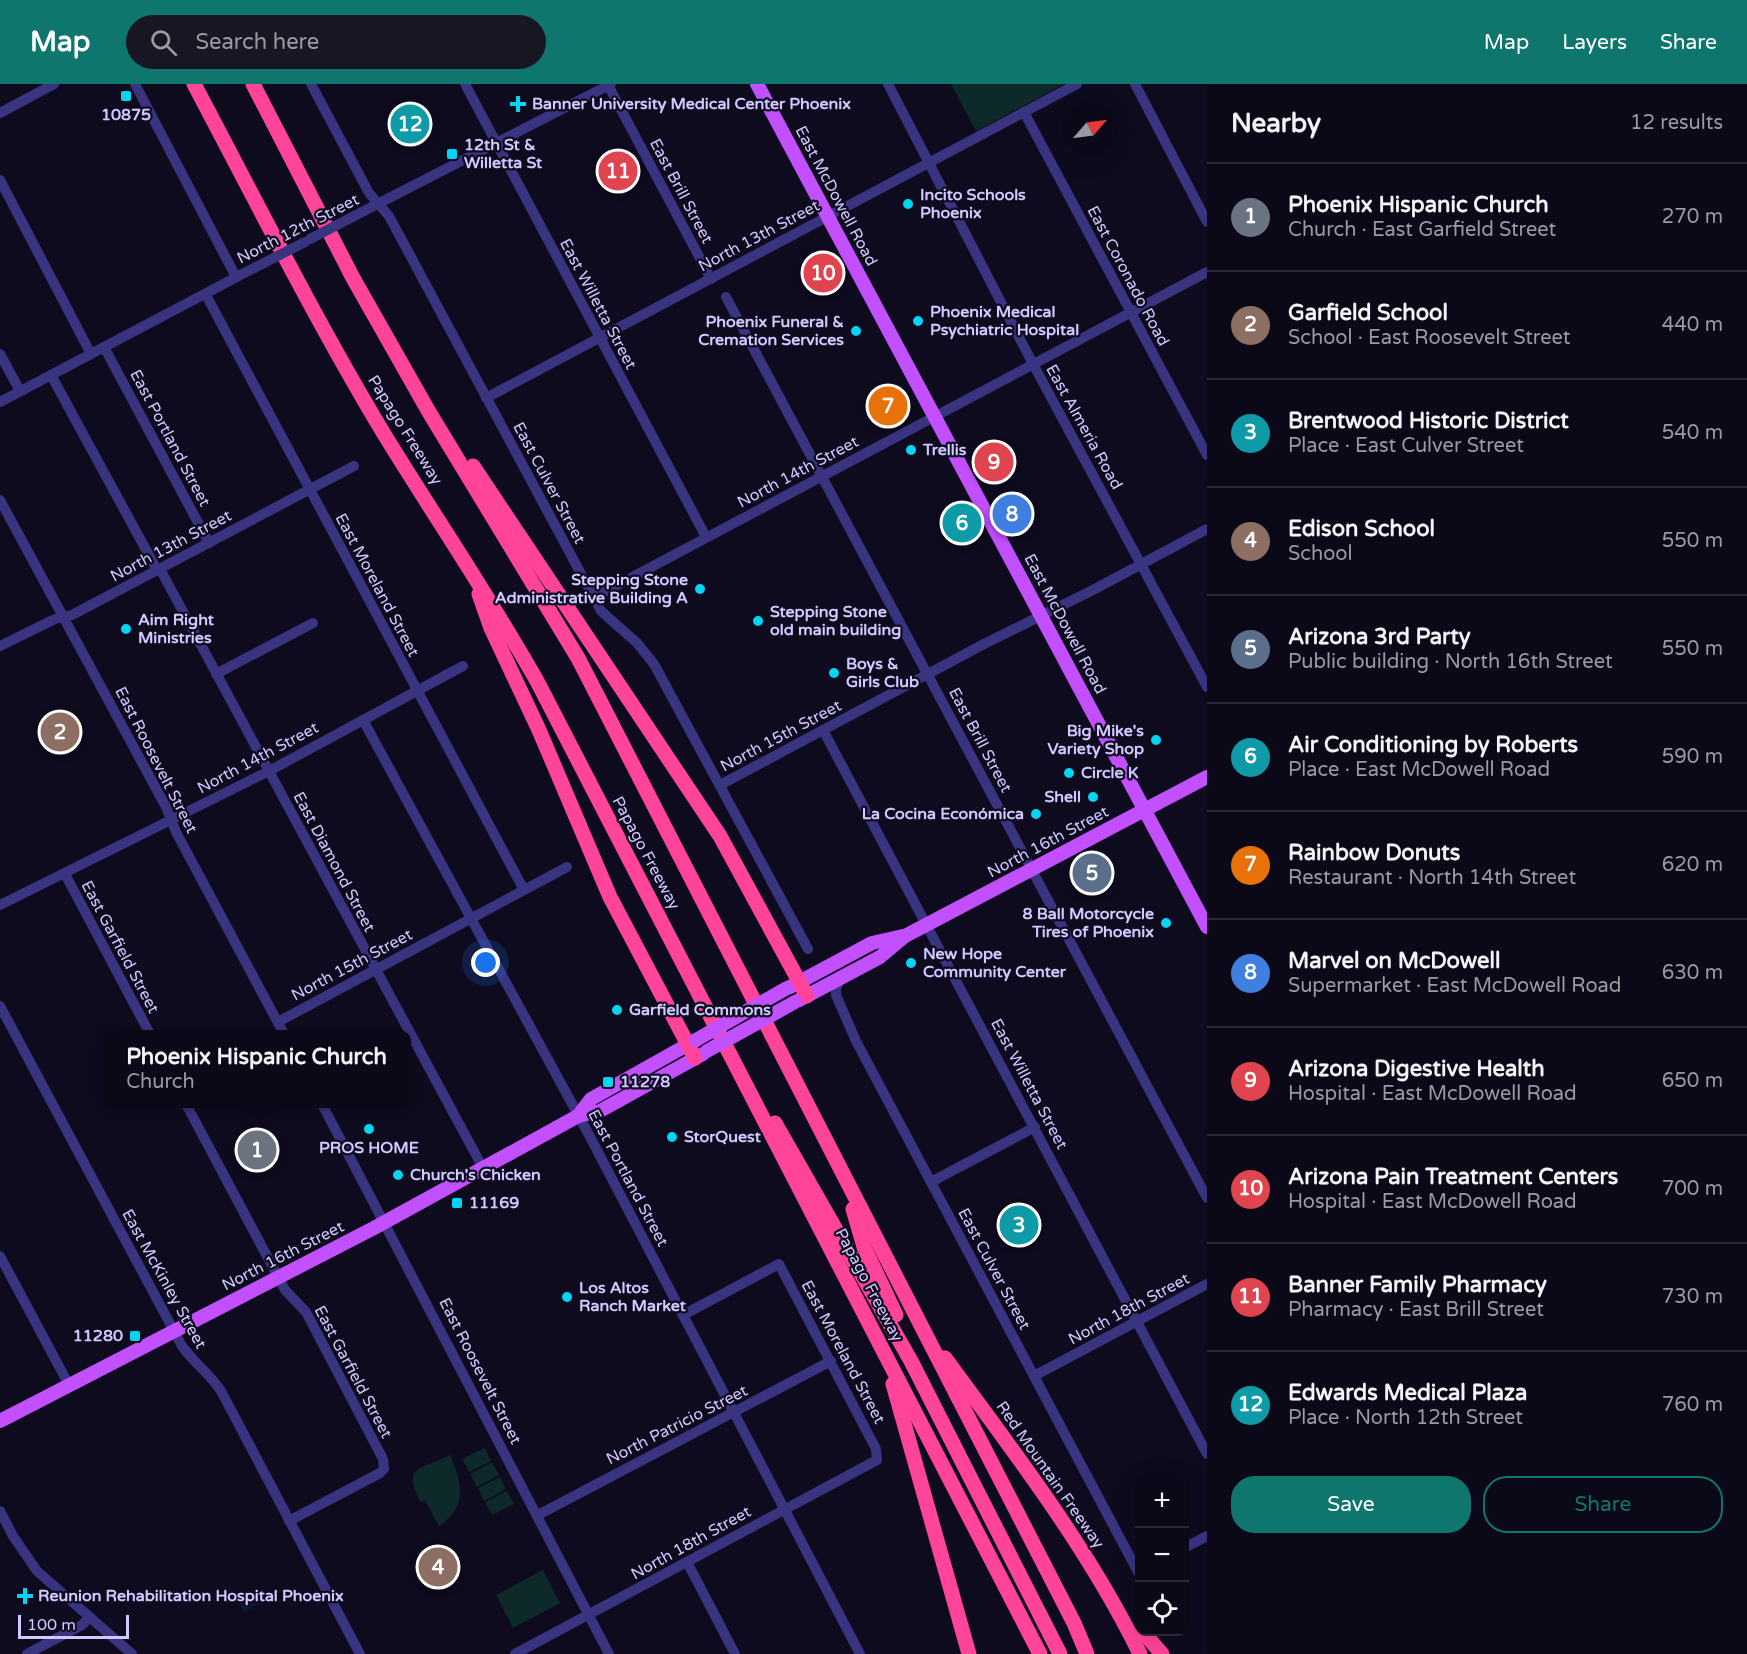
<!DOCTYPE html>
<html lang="en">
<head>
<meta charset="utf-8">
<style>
  body { margin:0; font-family:"Varela Round",sans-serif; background:#191624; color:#f1f3f6 }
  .controls { position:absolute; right:18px; bottom:18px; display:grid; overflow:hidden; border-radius:12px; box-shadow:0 6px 24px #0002 }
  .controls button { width:54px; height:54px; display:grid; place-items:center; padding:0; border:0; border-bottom:2px solid #2b2936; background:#0b0817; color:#f1f3f6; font:30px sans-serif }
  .compass { position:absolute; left:1063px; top:18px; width:54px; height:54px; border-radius:50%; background:#0b0817; box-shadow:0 6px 24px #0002; rotate:62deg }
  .scale { position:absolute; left:18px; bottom:15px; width:111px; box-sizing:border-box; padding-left:6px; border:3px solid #d1c9ff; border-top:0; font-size:16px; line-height:21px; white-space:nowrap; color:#d1c9ff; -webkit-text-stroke:4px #0f0b1f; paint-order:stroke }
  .you { position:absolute; left:486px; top:879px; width:21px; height:21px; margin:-15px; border:4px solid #fff; border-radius:50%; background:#1a73e8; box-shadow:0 0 0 9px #1a73e833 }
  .badge { display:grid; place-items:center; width:39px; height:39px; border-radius:50%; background:#0f766e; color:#fff; font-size:20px; font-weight:700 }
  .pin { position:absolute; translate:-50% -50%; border:3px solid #fff; box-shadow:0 2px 6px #0006 }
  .popup { position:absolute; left:102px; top:946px; width:309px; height:78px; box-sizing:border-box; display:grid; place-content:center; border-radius:12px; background:#0b0817; filter:drop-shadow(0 2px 4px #0005); font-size:20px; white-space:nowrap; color:#9a9aa1 }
  .popup b { font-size:22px; color:#f1f3f6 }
  .popup::after { content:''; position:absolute; left:50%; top:100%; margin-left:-12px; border:12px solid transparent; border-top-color:#0b0817 }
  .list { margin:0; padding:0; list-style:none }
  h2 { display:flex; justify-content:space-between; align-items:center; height:78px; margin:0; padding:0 24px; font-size:26px }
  h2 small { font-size:20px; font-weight:400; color:#9a9aa1 }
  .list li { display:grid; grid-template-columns:39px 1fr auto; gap:18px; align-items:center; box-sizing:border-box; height:108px; padding:0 24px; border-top:2px solid #2b2936 }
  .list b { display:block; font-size:22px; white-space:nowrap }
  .list p { margin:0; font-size:20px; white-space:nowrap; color:#9a9aa1 }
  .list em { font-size:20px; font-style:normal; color:#9a9aa1 }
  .actions { display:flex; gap:12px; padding:18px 24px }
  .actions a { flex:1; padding:14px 0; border:2px solid #0f766e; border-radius:24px; text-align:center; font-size:21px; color:#0f766e }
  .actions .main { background:#0f766e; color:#fff }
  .icon { flex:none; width:33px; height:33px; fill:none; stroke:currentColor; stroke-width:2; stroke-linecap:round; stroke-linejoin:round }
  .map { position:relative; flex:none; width:1207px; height:1570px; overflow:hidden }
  header { display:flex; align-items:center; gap:36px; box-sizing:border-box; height:84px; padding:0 30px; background:#0f766e; color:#fff }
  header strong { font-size:28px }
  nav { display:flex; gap:33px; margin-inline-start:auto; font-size:21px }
  .search { width:420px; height:54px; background:#191624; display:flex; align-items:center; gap:15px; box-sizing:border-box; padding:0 21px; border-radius:33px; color:#9a9aa1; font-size:22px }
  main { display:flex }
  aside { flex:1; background:#0b0817 }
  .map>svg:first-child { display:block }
  .green { fill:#0e2929 }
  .water { fill:#07193d }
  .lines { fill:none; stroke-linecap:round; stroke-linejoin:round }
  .minor { stroke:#393480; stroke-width:10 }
  .major { stroke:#c350ff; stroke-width:14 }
  .highway { stroke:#f49; stroke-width:15 }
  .minor-bridge { stroke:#393480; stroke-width:10 }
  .major-bridge { stroke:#c350ff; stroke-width:14 }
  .poi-dot { fill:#00d5f4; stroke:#0f0b1f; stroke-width:2 }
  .labels { text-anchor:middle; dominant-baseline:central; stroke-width:4.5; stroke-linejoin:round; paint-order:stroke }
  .poi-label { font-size:16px; font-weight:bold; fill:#d1c9ff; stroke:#0f0b1f; text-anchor:start }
  .street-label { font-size:16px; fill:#d1c9ff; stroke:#0f0b1f }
</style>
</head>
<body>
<header>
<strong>Map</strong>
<div class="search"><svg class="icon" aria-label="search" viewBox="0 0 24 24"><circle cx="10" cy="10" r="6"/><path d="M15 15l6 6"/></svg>Search here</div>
<nav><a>Map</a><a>Layers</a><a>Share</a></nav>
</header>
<main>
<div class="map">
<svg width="1207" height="1570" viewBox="0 0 1207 1570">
  <rect width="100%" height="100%" fill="#0f0b1f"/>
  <g class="green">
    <polygon points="951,0 1064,0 976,47"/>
    <polygon points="485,1364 491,1377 469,1388 462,1375"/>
    <path d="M450,1371C462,1397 468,1424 439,1442L425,1416L421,1418C401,1381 421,1386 450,1371Z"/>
    <polygon points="492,1378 499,1391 477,1403 470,1390"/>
    <polygon points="500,1393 506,1405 484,1417 478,1404"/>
    <polygon points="507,1407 514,1420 492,1431 485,1418"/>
    <polygon points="543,1486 560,1519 513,1544 496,1511"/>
  </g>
  <polygon class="water" points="253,1510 258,1520 244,1528 239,1517"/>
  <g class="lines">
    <g class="minor">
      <polyline points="135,0 236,193"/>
      <polyline points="311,0 369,109 389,132 601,527 637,559 654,580 808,865"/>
      <polyline points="465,0 706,453"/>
      <polyline points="888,0 1033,280 1207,603"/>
      <polyline points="1135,0 1207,138"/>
      <polyline points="608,1 711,195"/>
      <polyline points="1024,28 1207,371"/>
      <polyline points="0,29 54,0"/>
      <polyline points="0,96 91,270"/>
      <polyline points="362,128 611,0"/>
      <polyline points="206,211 524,806"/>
      <polyline points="726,213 1207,1114"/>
      <polyline points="104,263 209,459"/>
      <polyline points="0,270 20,307"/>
      <polyline points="51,291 157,486"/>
      <polyline points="486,314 1077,0"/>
      <polyline points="0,318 254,184"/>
      <polyline points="0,416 166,723 176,748 284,950"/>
      <polyline points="160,485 483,1084"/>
      <polyline points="593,514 1207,188"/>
      <polyline points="0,562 55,535 72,531 354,382"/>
      <polyline points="216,590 313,539"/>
      <polyline points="363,636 588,1049 860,1570"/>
      <polyline points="823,646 1207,1370"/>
      <polyline points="720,701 984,560 1093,506 1207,445"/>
      <polyline points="65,790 150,950"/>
      <polyline points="0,821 269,687 463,582"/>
      <polyline points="841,894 836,904 836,911 856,957 1138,1488 1140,1487"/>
      <path d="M0,922L182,1262C194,1279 210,1290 221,1307L360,1570"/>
      <polyline points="278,938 567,783"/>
      <polyline points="186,1020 285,1206 306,1228 383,1375 384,1385 380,1389 289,1437"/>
      <polyline points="322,1020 609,1570"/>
      <polyline points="931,1098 1035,1043"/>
      <polyline points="0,1172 69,1301"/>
      <polyline points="1034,1292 1207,1200"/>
      <polyline points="0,1427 13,1452 37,1487 132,1570"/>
      <polyline points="538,1431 831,1277"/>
      <polyline points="1184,1464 1207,1452"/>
      <polyline points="687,1478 735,1570"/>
      <polyline points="27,1570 82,1541 90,1533"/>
      <polyline points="515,1570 877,1376 876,1365 779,1180 683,1231"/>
    </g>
    <g class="major">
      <polyline points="757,0 1207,843"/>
      <polyline points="790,903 872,859 903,852"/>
      <polyline points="799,916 880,873 905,852 1207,693"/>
      <polyline points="578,1032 591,1015 696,956"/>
      <polyline points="0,1337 374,1144 578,1032 600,1027 703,970"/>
    </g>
    <g class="highway">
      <path d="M194,0C256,117 316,237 384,350C435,433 489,512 537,597L1040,1570"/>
      <polyline points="253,0 353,194 429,328 578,574 1074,1539 1087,1570"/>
      <polyline points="473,382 720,752 807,912"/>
      <polyline points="479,510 491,544 539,646 610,813 695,974"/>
      <polyline points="775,1039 911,1277 1060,1570"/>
      <polyline points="853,1125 864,1163 896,1231"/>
      <path d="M945,1274C1014,1368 1089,1465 1140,1570"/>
      <polyline points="893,1300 969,1570"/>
      <polyline points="1143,1548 1162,1570"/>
    </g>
    <g class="minor-bridge">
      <polyline points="310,155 362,128"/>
      <polyline points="254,184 305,158"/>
    </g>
    <g class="major-bridge">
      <polyline points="696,956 787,904"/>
      <polyline points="707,967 795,918"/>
    </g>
  </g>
  <g class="poi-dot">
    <rect x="120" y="6" width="12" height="12" rx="3"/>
    <path d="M515 11h6v6h6v6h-6v6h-6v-6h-6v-6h6z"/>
    <rect x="446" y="64" width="12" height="12" rx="3"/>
    <circle cx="908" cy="120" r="6"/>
    <circle cx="918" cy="237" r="6"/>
    <circle cx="856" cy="247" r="6"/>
    <circle cx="911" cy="366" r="6"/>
    <circle cx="700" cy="505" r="6"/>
    <circle cx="758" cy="537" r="6"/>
    <circle cx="126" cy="545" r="6"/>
    <circle cx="834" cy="589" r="6"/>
    <circle cx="1156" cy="656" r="6"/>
    <circle cx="1069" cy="689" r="6"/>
    <circle cx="1093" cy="713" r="6"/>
    <circle cx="1036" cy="730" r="6"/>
    <circle cx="1166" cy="839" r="6"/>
    <circle cx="911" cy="879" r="6"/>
    <circle cx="617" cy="926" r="6"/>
    <rect x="602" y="992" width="12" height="12" rx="3"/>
    <circle cx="369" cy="1045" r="6"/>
    <circle cx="672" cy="1053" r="6"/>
    <circle cx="398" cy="1091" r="6"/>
    <rect x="451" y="1113" width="12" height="12" rx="3"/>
    <circle cx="567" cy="1213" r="6"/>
    <rect x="129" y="1246" width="12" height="12" rx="3"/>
    <path d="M22 1503h6v6h6v6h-6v6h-6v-6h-6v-6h6z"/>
  </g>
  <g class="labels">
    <g class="poi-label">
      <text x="532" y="20">Banner University Medical Center Phoenix</text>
      <text x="126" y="31" text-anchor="middle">10875</text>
      <text x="464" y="61">12th St &amp;<tspan x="464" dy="18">Willetta St</tspan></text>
      <text x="920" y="111">Incito Schools<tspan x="920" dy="18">Phoenix</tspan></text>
      <text x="930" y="228">Phoenix Medical<tspan x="930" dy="18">Psychiatric Hospital</tspan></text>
      <text x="844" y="238" text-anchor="end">Phoenix Funeral &amp;<tspan x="844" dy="18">Cremation Services</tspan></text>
      <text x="923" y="366">Trellis</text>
      <text x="688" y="496" text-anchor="end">Stepping Stone<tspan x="688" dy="18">Administrative Building A</tspan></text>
      <text x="770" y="528">Stepping Stone<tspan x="770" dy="18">old main building</tspan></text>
      <text x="138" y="536">Aim Right<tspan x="138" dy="18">Ministries</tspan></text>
      <text x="846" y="580">Boys &amp;<tspan x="846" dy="18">Girls Club</tspan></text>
      <text x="1144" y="647" text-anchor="end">Big Mike's<tspan x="1144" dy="18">Variety Shop</tspan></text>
      <text x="1081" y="689">Circle K</text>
      <text x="1081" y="713" text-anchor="end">Shell</text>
      <text x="1024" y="730" text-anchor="end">La Cocina Económica</text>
      <text x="1154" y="830" text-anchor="end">8 Ball Motorcycle<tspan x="1154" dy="18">Tires of Phoenix</tspan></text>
      <text x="923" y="870">New Hope<tspan x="923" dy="18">Community Center</tspan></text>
      <text x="629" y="926">Garfield Commons</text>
      <text x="620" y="998">11278</text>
      <text x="684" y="1053">StorQuest</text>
      <text x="369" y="1064" text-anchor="middle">PROS HOME</text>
      <text x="410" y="1091">Church's Chicken</text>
      <text x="469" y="1119">11169</text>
      <text x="579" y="1204">Los Altos<tspan x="579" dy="18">Ranch Market</tspan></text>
      <text x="123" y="1252" text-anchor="end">11280</text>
      <text x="38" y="1512">Reunion Rehabilitation Hospital Phoenix</text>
    </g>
    <g class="street-label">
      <text transform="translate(681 107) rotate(62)">East Brill Street</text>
      <text transform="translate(836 112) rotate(62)">East McDowell Road</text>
      <text transform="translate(298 145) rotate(-27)">North 12th Street</text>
      <text transform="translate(759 152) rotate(-28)">North 13th Street</text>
      <text transform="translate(1128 192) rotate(62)">East Coronado Road</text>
      <text transform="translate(598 220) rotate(62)">East Willetta Street</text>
      <text transform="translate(1084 343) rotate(61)">East Almeria Road</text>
      <text transform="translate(405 346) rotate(58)">Papago Freeway</text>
      <text transform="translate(170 354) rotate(62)">East Portland Street</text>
      <text transform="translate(798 388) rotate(-28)">North 14th Street</text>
      <text transform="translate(549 399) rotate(62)">East Culver Street</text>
      <text transform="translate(171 462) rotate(-28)">North 13th Street</text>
      <text transform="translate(377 501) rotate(62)">East Moreland Street</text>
      <text transform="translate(1065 540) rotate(62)">East McDowell Road</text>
      <text transform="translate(781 652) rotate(-28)">North 15th Street</text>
      <text transform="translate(980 656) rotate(62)">East Brill Street</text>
      <text transform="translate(258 674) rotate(-28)">North 14th Street</text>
      <text transform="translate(156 676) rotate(63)">East Roosevelt Street</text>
      <text transform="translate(1048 758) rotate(-28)">North 16th Street</text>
      <text transform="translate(646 769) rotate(62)">Papago Freeway</text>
      <text transform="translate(334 778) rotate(62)">East Diamond Street</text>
      <text transform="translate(120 863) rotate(62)">East Garfield Street</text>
      <text transform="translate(352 881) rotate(-28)">North 15th Street</text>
      <text transform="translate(1029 1000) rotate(62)">East Willetta Street</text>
      <text transform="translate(628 1094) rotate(62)">East Portland Street</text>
      <text transform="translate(283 1172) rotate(-27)">North 16th Street</text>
      <text transform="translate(994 1185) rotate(62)">East Culver Street</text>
      <text transform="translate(164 1195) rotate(61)">East McKinley Street</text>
      <text transform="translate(869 1201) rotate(62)">Papago Freeway</text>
      <text transform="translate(1129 1225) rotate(-28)">North 18th Street</text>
      <text transform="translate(843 1268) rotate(62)">East Moreland Street</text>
      <text transform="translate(480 1287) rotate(63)">East Roosevelt Street</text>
      <text transform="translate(353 1288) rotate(62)">East Garfield Street</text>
      <text transform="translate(677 1341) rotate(-27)">North Patricio Street</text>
      <text transform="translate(1050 1391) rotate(55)">Red Mountain Freeway</text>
      <text transform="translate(691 1459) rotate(-29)">North 18th Street</text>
    </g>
  </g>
</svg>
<div class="controls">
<button>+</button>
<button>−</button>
<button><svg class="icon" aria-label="locate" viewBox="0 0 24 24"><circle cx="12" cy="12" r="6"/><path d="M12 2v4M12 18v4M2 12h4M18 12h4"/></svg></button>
</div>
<svg class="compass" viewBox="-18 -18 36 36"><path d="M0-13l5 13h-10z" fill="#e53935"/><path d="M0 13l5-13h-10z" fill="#9a9aa1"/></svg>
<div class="scale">100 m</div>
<div class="you"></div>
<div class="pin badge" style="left:257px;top:1066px;background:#6b7280">1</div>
<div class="popup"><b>Phoenix Hispanic Church</b>Church</div>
<div class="pin badge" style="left:60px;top:648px;background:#8d6e63">2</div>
<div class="pin badge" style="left:1019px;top:1141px;background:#0f9aa8">3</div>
<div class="pin badge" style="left:438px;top:1483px;background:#8d6e63">4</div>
<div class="pin badge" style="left:1092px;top:789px;background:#5c6f8a">5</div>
<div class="pin badge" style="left:962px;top:439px;background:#0f9aa8">6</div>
<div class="pin badge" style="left:888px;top:322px;background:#e8710a">7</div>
<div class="pin badge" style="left:1012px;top:430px;background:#3f7fe0">8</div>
<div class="pin badge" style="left:994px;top:378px;background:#e0444e">9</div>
<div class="pin badge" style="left:823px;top:189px;background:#e0444e">10</div>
<div class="pin badge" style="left:618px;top:87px;background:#e0444e">11</div>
<div class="pin badge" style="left:410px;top:40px;background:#0f9aa8">12</div>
</div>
<aside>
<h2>Nearby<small>12 results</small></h2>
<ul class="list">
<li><span class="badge" style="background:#6b7280">1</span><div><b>Phoenix Hispanic Church</b><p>Church · East Garfield Street</p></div><em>270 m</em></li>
<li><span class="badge" style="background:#8d6e63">2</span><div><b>Garfield School</b><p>School · East Roosevelt Street</p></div><em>440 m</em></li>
<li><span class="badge" style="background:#0f9aa8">3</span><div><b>Brentwood Historic District</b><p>Place · East Culver Street</p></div><em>540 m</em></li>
<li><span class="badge" style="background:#8d6e63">4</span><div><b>Edison School</b><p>School</p></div><em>550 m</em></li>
<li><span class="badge" style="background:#5c6f8a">5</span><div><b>Arizona 3rd Party</b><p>Public building · North 16th Street</p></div><em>550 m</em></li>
<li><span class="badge" style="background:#0f9aa8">6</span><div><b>Air Conditioning by Roberts</b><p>Place · East McDowell Road</p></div><em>590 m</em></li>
<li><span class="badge" style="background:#e8710a">7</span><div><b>Rainbow Donuts</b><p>Restaurant · North 14th Street</p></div><em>620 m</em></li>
<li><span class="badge" style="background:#3f7fe0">8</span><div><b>Marvel on McDowell</b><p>Supermarket · East McDowell Road</p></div><em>630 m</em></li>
<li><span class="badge" style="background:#e0444e">9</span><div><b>Arizona Digestive Health</b><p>Hospital · East McDowell Road</p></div><em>650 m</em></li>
<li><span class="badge" style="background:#e0444e">10</span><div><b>Arizona Pain Treatment Centers</b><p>Hospital · East McDowell Road</p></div><em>700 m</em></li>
<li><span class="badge" style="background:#e0444e">11</span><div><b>Banner Family Pharmacy</b><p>Pharmacy · East Brill Street</p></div><em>730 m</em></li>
<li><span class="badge" style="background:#0f9aa8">12</span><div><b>Edwards Medical Plaza</b><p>Place · North 12th Street</p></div><em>760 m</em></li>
</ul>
<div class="actions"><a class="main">Save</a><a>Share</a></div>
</aside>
</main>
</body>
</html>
